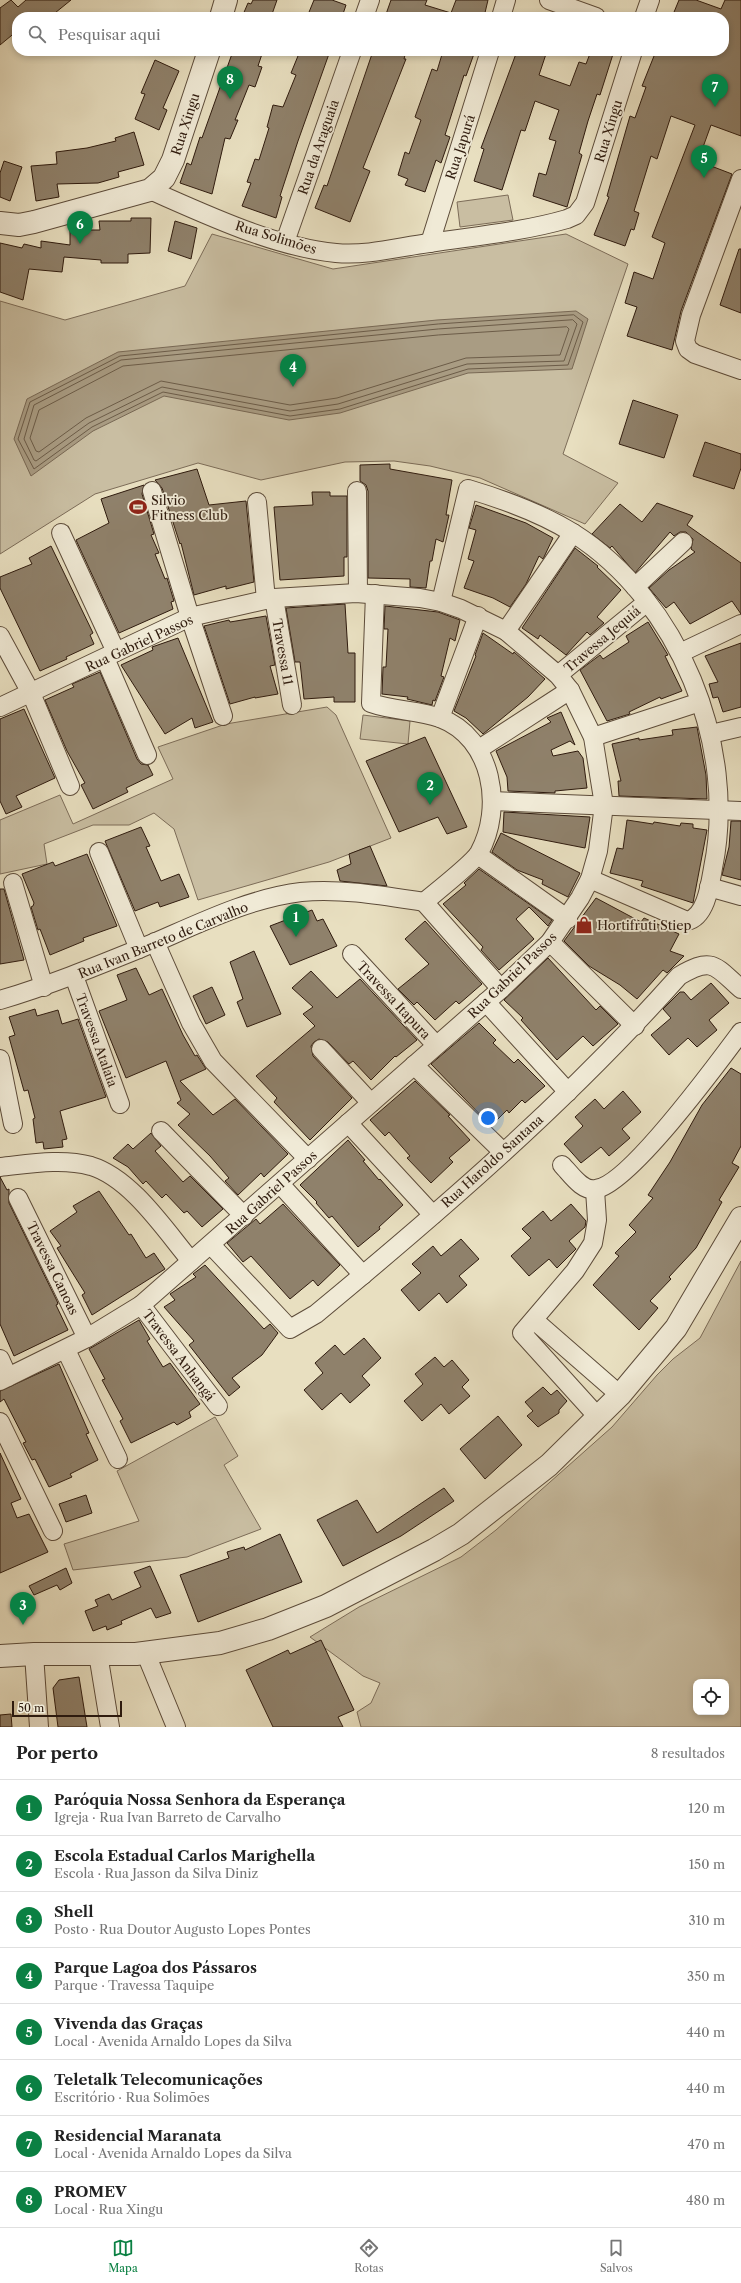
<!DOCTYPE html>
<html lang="pt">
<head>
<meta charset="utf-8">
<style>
  body { margin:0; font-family:"Libre Caslon Text",serif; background:#f6f6f6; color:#222 }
  .controls { position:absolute; right:12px; bottom:12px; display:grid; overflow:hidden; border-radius:8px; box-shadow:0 2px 6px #0003 }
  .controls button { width:36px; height:36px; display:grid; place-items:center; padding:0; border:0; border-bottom:1px solid #e0e0e0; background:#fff; color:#222; font:20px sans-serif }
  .scale { position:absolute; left:12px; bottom:10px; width:110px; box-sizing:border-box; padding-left:4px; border:2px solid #2f1b0e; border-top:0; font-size:11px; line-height:14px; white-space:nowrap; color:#2f1b0e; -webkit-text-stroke:3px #f0ead6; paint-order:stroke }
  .you { position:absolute; left:488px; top:1118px; width:14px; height:14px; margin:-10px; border:3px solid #fff; border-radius:50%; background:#1a73e8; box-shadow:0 0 0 6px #1a73e833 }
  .badge { display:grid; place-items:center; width:26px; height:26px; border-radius:50%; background:#0b8043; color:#fff; font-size:13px; font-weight:700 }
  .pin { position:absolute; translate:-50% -33px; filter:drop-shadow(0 1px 2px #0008) }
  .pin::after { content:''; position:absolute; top:21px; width:14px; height:12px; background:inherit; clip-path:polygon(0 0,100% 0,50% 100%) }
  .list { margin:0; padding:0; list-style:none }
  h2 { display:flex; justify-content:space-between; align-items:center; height:52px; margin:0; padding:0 16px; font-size:17px }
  h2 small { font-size:13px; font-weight:400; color:#767676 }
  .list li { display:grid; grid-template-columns:26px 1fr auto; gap:12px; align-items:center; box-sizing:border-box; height:56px; padding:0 16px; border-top:1px solid #e0e0e0 }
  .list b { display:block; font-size:15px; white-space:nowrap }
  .list p { margin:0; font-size:13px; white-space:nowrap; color:#767676 }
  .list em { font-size:13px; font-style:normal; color:#767676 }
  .icon { flex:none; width:22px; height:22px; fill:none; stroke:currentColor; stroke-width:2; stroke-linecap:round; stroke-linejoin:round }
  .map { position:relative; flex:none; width:741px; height:1727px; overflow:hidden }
  .search { position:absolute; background:#fff; box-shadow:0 2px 6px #0003; left:12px; right:12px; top:12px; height:44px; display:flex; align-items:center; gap:10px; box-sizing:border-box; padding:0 14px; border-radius:16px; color:#767676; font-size:15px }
  .sheet { height:500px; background:#fff }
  nav { display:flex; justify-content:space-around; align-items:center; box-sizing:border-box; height:56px; border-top:1px solid #e0e0e0; background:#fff; font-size:11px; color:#767676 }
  nav a { display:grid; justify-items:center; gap:2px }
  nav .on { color:#0b8043 }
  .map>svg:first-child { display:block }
  .green { fill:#c9bea2; stroke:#7c6c58; fill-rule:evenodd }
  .water { fill:#a99c83; stroke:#786854 }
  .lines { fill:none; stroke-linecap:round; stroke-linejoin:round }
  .shore { stroke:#6c5c48; stroke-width:1 }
  .building { fill:#8f816b; stroke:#2f1b0e }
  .minor-casing { stroke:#5d4c3a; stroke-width:20 }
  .tertiary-casing { stroke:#5d4c3a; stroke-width:24 }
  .minor { stroke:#f0ead6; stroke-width:18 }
  .tertiary { stroke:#f0ead6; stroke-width:22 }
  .labels { text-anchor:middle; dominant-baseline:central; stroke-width:3.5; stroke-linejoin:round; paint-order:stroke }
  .street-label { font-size:13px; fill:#2f1b0e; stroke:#f0ead6 }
  .poi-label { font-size:13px; fill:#2f1b0e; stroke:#f0ead6; text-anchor:start }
</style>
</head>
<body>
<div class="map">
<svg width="741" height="1727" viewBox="0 0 741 1727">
  <rect width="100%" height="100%" fill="#e8dfc0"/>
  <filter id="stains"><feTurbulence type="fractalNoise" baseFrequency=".005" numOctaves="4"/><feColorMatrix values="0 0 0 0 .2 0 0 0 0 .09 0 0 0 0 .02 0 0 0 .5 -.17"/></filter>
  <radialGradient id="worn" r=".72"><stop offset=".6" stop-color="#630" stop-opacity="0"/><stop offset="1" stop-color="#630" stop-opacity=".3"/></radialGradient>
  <g class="green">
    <polygon points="508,195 513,220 460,227 457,202"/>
    <polygon points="212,234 333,269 566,234 628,264 563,454 618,483 585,524 480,478 430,466 394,461 345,462 261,480 198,463 95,494 0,554 0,301 65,320 185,286"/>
    <polygon points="327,707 336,715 391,838 329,862 198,900 174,829 154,813 129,825 93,825 44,844 47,864 0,874 0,820 60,795 73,824 173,779 158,747 226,724"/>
    <polygon points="363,715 410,721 408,744 360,739"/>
    <path d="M741,1261V1727H361L357,1712L371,1703L380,1683L363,1676L310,1637L359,1607L461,1557L496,1530L612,1427L657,1375L673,1359L700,1338ZM696,1682H726V1712H696Z"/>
    <polygon points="215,1417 238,1456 224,1465 261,1529 187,1557 73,1570 64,1544 139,1521 117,1471"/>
  </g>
  <polygon class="water" points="576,311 588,319 572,369 468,373 340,413 289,420 164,396 93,431 31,476 14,439 27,399 118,352 437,320"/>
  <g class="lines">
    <g class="shore">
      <polygon points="574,315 583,322 568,365 468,369 340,409 290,416 163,392 92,427 34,469 18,439 30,402 120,356 438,324"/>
      <polygon points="573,320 577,324 564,361 467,364 338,404 290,411 162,387 89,423 36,461 34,460 24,439 34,405 121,360 438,329"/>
      <polygon points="567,327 569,329 560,355 466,358 337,398 290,405 161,381 86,418 39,452 36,451 30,438 39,410 123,366 438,335"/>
    </g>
  </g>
  <g class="building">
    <polygon points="11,0 18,7 26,0 71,0 50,17 17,17 17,31 0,45 0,8"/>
    <polygon points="253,0 277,0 271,17 242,17 248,3 251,4"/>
    <polygon points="314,0 332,0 346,5 342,17 307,17"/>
    <polygon points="391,0 427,0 425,5 451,13 456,0 488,0 484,17 385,17"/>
    <polygon points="679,0 696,0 721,9 725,0 741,0 741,136 711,125 698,161 732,174 681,311 672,350 627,336 637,307 625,303 634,272 653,279 665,243 652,237 695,125 671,116 657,159 651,156 634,211 639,213 634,230 631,229 625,246 594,235 609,197 607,196 630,116 635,118 646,87 642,86 656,51 724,51 724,17 672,17"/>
    <polygon points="233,51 263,51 258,66 262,67 255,87 249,85 235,120 238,120 230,139 225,138 212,194 180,183 187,163 191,165 200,137 202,138"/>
    <polygon points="300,51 330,51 298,141 280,196 282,197 276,218 242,206 251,183 247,182 255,159 259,160 269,128 267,127 273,105 283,107 296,75 291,73"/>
    <polygon points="373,51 406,51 404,59 406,59 363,168 370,171 350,222 315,208 324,185 327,186"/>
    <polygon points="443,51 475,51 466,76 464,75 445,135 450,137 441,163 436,160 425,192 405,185 408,179 398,175 405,152 409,154 421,120 415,117 432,69 437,71"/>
    <polygon points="517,51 547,51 539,75 570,86 579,62 586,64 591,51 614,51 600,95 597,94 588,121 579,153 582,155 567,207 533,196 539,173 546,175 556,141 549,139 559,110 535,101 525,131 521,130 502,190 474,181 484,149 481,148"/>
    <polygon points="155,60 179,71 163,108 167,110 159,130 135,119 145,94 141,93"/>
    <polygon points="134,132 144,165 118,172 119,177 98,183 57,184 59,197 36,201 31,166 57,164 56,152 87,148 116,141 115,138"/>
    <polygon points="4,161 22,167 10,201 0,197 0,173"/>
    <polygon points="131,218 151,218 150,253 128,254 128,263 101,263 101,260 64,257 62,272 29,269 23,300 0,292 0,243 22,248 24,244 41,248 41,241 70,245 70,230 100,230 99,221 131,221"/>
    <polygon points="175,221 197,228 191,259 168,251"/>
    <polygon points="739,249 741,249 741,313 720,305"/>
    <polygon points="633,400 678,415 664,458 619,444"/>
    <polygon points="705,442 741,454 741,468 734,489 693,476"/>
    <polygon points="390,464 390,469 452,480 446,515 449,515 443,542 436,539 432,561 430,561 426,588 410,587 410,579 368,578 368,491 366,485 360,481 360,465"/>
    <polygon points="197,469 209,505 246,501 254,582 226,589 226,586 194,595 181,543 180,544 162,488 155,480"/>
    <polygon points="144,485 142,494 154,534 151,535 159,553 155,554 165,579 167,578 174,601 171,602 173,609 119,633 76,540 109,523 101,499"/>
    <polygon points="312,492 330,492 330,496 347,496 347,557 344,557 344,576 280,580 274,507 313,505"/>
    <polygon points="657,503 693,516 687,525 741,563 741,614 732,601 690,624 674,602 666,608 649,588 669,570 695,552 691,549 693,539 686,532 680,532 674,536 670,532 635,573 612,546 610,548 592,534 620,504 642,522"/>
    <polygon points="476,505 526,523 553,538 544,557 543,559 539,556 526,584 510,607 493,598 464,588 474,561 468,559 476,530 469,528"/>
    <polygon points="51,546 93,633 90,635 94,644 66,657 67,659 40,671 0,588 0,577 32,564 29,558"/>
    <polygon points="575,548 598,566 597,567 621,590 597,617 604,623 590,635 587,632 566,655 540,635 538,639 522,628"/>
    <polygon points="345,604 348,653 355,653 355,702 334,702 334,697 304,699 300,662 295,662 286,608"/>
    <polygon points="385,606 438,612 460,620 455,641 450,638 441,676 444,677 435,701 433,700 432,705 407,699 408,697 382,694 383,667 386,667 388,629 384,629"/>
    <polygon points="266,616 275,665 270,666 278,694 255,698 255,697 230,704 204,626 229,620 230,622"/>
    <polygon points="648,622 668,655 665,656 682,691 661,699 660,697 629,712 630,714 607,721 580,670 600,655 603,659 629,642 626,636"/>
    <polygon points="483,633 513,654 514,652 545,679 528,697 483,734 466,718 454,711 476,656 475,655"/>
    <polygon points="178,638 213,722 195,728 192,718 165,734 121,665 153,650 152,647"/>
    <polygon points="741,643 741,707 723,712 718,697 713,698 709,684 718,682 705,656"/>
    <polygon points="100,672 137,759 141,764 148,765 153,775 126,788 128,792 93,809 81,785 85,783 67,751 45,700 74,687 72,684"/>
    <polygon points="24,709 55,778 16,796 22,807 6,814 0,801 0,719"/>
    <polygon points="561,712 575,745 570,741 551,750 553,756 578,751 583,758 587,788 555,791 555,793 508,791 507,777 496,751 551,722 547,718"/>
    <polygon points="697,727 706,775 707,799 619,796 618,781 621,781 612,744 639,738 639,740 673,735 672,730"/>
    <polygon points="425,737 467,827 447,834 438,817 399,832 366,761"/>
    <polygon points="504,812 590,817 585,848 503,832"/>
    <polygon points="627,820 653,824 654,822 680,826 681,823 693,824 693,828 707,830 693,903 641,886 643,881 610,873 617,848 623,849"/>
    <polygon points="731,821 741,821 741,880 722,875 729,847"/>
    <polygon points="141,827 150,846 146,847 161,881 179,874 189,897 160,907 158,902 135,911 105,841"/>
    <polygon points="501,833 580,873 568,897 542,884 543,880 517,870 492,852"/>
    <polygon points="370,846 387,886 340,881 337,870 351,864 349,854"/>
    <polygon points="87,854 117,926 83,938 84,941 50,955 40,929 38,930 31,907 33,906 34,903 22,874 53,862 55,866"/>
    <polygon points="479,869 552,920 548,926 529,907 516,919 534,939 499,970 481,950 483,947 443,904 466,885 464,883"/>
    <polygon points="0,889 4,889 24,960 0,964"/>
    <polygon points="596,898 641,922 644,918 679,934 670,951 684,956 667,973 663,970 637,999 620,985 589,966 564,941"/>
    <polygon points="312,910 317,921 323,919 337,946 290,965 270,926"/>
    <polygon points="425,921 482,984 459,1004 456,1001 435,1020 417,1002 414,1005 398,989 429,964 405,939"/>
    <polygon points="254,951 281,1014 247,1027 237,1002 243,999 230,962"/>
    <polygon points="548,958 596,1010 600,1006 618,1024 593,1046 583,1036 557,1060 521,1020 523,1018 504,1000"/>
    <polygon points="136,968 149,995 162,989 183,1035 195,1056 197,1055 206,1069 180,1081 213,1115 235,1099 288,1154 264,1177 261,1173 238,1195 225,1181 229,1178 210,1156 178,1125 190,1114 177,1103 181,1100 166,1061 126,1078 99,1011 127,1000 117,975"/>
    <polygon points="311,971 337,998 360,979 417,1040 396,1057 395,1056 371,1080 353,1061 349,1064 328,1042 319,1039 314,1042 311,1046 313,1056 352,1098 310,1140 274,1102 277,1098 256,1076 315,1026 303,1014 313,1007 292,988"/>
    <polygon points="711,983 729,1003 709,1020 717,1030 697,1047 688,1038 669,1055 651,1035 671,1018 663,1009 680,992 684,992 691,1000"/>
    <polygon points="212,987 225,1015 206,1024 193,996"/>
    <polygon points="35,1009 37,1016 58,1010 62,1024 78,1019 106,1097 60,1111 67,1139 62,1140 63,1147 44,1149 43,1142 36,1143 33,1119 35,1118 28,1090 24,1091 9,1037 15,1035 9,1017"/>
    <polygon points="479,1023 496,1040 493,1043 514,1063 518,1059 545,1086 525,1103 522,1100 509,1113 507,1110 491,1126 431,1064"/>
    <polygon points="731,1068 741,1074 741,1146 732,1163 739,1167 719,1200 722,1202 696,1248 669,1277 671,1279 650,1301 658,1308 639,1330 593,1285 619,1256 615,1253 636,1232 629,1225 653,1198 648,1195 670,1162 702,1105"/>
    <polygon points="415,1081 450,1115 448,1116 470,1140 449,1158 453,1162 431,1183 407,1158 410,1156 389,1132 385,1136 370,1120"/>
    <polygon points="623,1091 641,1112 622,1129 630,1138 609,1156 601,1147 581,1163 564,1144 583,1126 575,1117 595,1099 604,1109"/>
    <polygon points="151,1133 161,1146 155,1151 183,1182 190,1176 223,1209 202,1227 187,1211 184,1213 166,1194 162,1198 146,1181 143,1184 128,1167 113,1158 128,1144 133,1149"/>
    <polygon points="348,1140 365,1160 363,1161 379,1180 380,1179 403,1205 379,1227 380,1229 358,1247 332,1216 329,1218 316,1203 317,1202 300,1185"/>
    <polygon points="0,1177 7,1190 9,1189 9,1203 57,1301 58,1304 56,1305 68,1330 14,1356 0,1324"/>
    <polygon points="99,1191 129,1235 131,1234 146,1258 154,1253 165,1269 92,1315 82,1295 85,1293 57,1248 61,1246 50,1231 77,1212 73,1206"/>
    <polygon points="283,1204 340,1265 318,1286 313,1280 290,1299 251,1256 243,1262 227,1243 256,1219 260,1224"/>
    <polygon points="571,1204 586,1221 585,1227 569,1241 576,1249 557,1268 549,1259 529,1276 511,1256 531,1238 522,1229 543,1211 551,1221"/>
    <polygon points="461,1239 479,1259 459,1276 467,1285 447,1303 439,1293 419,1311 401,1290 421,1273 412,1264 433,1246 441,1256"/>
    <polygon points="205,1265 264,1329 270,1324 278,1333 262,1355 232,1378 240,1387 229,1396 189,1345 194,1341 164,1307 175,1300 170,1294 196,1277 193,1274"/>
    <polygon points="139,1320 150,1339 147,1341 163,1367 170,1363 200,1404 189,1412 191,1417 177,1425 174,1422 131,1443 120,1421 123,1419 102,1380 105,1379 89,1349"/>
    <polygon points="364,1338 381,1358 362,1376 370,1385 350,1403 341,1393 322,1410 304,1390 323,1373 315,1363 335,1345 344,1355"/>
    <polygon points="435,1357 444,1367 452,1360 469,1380 462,1387 470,1396 449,1414 441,1404 422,1421 404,1401 423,1384 415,1374"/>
    <polygon points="59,1364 89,1433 86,1434 98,1460 70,1474 72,1477 49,1487 35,1459 32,1460 23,1443 26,1442 4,1399 0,1402 0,1391"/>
    <polygon points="543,1387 551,1395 557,1390 567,1401 559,1410 559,1413 538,1427 527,1416 533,1411 525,1402"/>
    <polygon points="498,1416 522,1445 485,1479 460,1449"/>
    <polygon points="0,1453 21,1499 11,1503 17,1518 29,1514 48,1552 0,1573"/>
    <polygon points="444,1488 454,1501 401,1536 343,1566 317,1520 357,1500 377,1533"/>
    <polygon points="86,1495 92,1513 66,1522 59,1504"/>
    <polygon points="280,1534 302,1582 198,1622 180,1575 229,1558 227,1552 244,1547 245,1550"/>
    <polygon points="150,1566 171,1613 156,1618 151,1608 121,1621 122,1624 107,1630 106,1626 93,1631 85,1611 98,1606 95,1600 109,1594 112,1600 141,1587 134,1572"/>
    <polygon points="66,1568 72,1583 60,1590 57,1585 34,1595 29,1586"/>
    <polygon points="321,1640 354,1710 338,1717 343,1727 273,1727 246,1670 288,1650 290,1654"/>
    <polygon points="79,1677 87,1727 58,1727 53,1688 59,1680"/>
    <polygon points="11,1714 12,1727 0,1727 0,1715"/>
  </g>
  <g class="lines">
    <g class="minor-casing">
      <g id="minor">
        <polyline points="549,0 596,17"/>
        <polyline points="364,17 370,0"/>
        <polyline points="501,17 506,0"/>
        <polyline points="644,17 650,0"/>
        <polyline points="741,179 691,315 685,341 688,349 695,354 741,370"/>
        <path d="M150,190C207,215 274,247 336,253C367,256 399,247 429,243C475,236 522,232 567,219L576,215L585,203L633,51"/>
        <polyline points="285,242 352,51"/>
        <polyline points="430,243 490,51"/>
        <polyline points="152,491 190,617 223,716"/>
        <polyline points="357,491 358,593"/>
        <polyline points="257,502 266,600"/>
        <polyline points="61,533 116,652"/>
        <polyline points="635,587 683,542"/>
        <path d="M375,594L371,703C393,711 418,710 440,718C493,738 504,808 479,853C472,864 436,892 424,902"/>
        <polyline points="274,598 292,705"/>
        <path d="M441,602L468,489C505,500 541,513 573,533C679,600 738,746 713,868C710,885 706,917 687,921L590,879"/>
        <polyline points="506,631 573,533"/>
        <polyline points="0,636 31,693 70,786"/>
        <polyline points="680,653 741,624"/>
        <polyline points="105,658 147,755"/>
        <polyline points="558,675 647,602"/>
        <polyline points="0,707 190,617 274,598 356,593 420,598 441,602 461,609 506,631 558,675 570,690 593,737 604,805 598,851 590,879 580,898 550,942 501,989 141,1305 87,1338 0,1381"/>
        <polyline points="440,718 478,616"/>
        <polyline points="711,734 741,727"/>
        <polyline points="593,737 700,702"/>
        <polyline points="479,749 570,690"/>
        <polyline points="492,801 741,811"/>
        <polyline points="99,852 139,949"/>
        <polyline points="478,855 568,919"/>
        <polyline points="13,883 44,987"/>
        <polyline points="709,887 741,896"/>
        <polyline points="424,902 501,989"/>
        <polyline points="155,942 191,1023 213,1061 308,1159"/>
        <polyline points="550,942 635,1026"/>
        <polyline points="352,954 436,1045"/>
        <polyline points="74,976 120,1104"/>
        <path d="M0,1000C54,984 104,963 156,942C202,922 251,898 301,892C341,888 385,896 424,902"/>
        <polyline points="486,1002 568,1092"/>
        <polyline points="321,1049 371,1103"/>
        <polyline points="0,1059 13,1124"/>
        <polyline points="414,1065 503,1152"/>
        <polyline points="348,1123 433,1215"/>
        <polyline points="161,1131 244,1216"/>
        <path d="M562,1165C571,1174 582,1192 596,1189C629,1184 718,1063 741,1032"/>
        <path d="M0,1167C29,1164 62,1158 91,1166C131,1178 165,1230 191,1261"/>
        <polyline points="280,1184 363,1275"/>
        <polyline points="595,1190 597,1220 593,1243 575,1271 522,1333 598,1417"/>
        <polyline points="18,1198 87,1338"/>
        <path d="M211,1245L290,1329L316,1314C443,1209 569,1100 679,976C713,956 715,966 741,989"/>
        <polyline points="141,1305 218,1406"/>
        <polyline points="534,1320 620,1395"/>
        <polyline points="66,1350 118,1459"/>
        <polyline points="0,1359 8,1377"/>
        <polyline points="0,1422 53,1531"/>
        <polyline points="34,1654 39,1727"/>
        <polyline points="98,1654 110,1727"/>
        <polyline points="146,1654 176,1727"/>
      </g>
    </g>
    <g class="tertiary-casing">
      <g id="tertiary">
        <polyline points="221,17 226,0"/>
        <polyline points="0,223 19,225 34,222 150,190 164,178 173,160 209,51"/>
        <polyline points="0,1656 34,1654 136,1654 220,1643 268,1629 326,1606 434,1550 461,1534 549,1465 620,1395 676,1328 741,1218"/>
      </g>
    </g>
    <use href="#minor" class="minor"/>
    <use href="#tertiary" class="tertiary"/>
  </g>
  <defs>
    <g id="stadium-bare" transform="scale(1.38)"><path d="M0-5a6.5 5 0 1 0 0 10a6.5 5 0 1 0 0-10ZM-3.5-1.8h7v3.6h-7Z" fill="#8f2418" stroke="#f0ead6" stroke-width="2.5" paint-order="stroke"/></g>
    <g id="shop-bare" transform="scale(1.38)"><path d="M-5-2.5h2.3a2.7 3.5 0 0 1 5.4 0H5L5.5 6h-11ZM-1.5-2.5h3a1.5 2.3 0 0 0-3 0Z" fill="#8f2418" stroke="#f0ead6" stroke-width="2.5" paint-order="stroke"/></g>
  </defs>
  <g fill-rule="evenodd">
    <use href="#stadium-bare" x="138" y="507"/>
    <use href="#shop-bare" x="584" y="925"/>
  </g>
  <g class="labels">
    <g class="street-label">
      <text transform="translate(185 124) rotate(-72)">Rua Xingu</text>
      <text transform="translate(608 131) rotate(-73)">Rua Xingu</text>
      <text transform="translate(318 147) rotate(-71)">Rua da Araguaia</text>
      <text transform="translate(460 147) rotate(-72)">Rua Japurá</text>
      <text transform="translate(276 237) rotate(17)">Rua Solimões</text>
      <text transform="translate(602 639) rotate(-40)">Travessa Jequiá</text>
      <text transform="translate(139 643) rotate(-25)">Rua Gabriel Passos</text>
      <text transform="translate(283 652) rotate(80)">Travessa 11</text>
      <text transform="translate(163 940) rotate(-22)">Rua Ivan Barreto de Carvalho</text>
      <text transform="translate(512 975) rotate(-44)">Rua Gabriel Passos</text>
      <text transform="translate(394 1000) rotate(47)">Travessa Itapura</text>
      <text transform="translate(97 1040) rotate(70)">Travessa Atalaia</text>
      <text transform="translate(492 1161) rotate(-42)">Rua Haroldo Santana</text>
      <text transform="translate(271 1192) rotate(-42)">Rua Gabriel Passos</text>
      <text transform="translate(53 1268) rotate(64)">Travessa Canoas</text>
      <text transform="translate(179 1355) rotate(53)">Travessa Anhangá</text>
    </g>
    <g class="poi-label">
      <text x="151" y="500">Silvio<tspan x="151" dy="15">Fitness Club</tspan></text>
      <text x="597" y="925">Hortifruti Stiep</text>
    </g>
  </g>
  <rect width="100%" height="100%" filter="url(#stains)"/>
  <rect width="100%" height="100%" fill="url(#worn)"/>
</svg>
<div class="controls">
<button><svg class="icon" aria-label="locate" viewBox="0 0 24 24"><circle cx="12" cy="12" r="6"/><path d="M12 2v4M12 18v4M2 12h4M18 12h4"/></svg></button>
</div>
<div class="scale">50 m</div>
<div class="you"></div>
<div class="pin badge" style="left:296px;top:937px">1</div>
<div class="pin badge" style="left:430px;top:805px">2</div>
<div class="pin badge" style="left:23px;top:1625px">3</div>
<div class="pin badge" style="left:293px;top:387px">4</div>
<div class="pin badge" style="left:704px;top:178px">5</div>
<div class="pin badge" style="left:80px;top:244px">6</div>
<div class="pin badge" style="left:715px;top:107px">7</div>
<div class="pin badge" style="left:230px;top:99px">8</div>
<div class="search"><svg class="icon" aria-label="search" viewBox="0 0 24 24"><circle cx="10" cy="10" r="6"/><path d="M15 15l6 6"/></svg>Pesquisar aqui</div>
</div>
<section class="sheet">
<h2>Por perto<small>8 resultados</small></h2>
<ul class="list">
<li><span class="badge">1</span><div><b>Paróquia Nossa Senhora da Esperança</b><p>Igreja · Rua Ivan Barreto de Carvalho</p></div><em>120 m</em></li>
<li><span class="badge">2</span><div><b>Escola Estadual Carlos Marighella</b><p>Escola · Rua Jasson da Silva Diniz</p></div><em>150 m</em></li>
<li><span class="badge">3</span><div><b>Shell</b><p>Posto · Rua Doutor Augusto Lopes Pontes</p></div><em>310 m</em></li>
<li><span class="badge">4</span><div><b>Parque Lagoa dos Pássaros</b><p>Parque · Travessa Taquipe</p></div><em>350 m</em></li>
<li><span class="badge">5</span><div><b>Vivenda das Graças</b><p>Local · Avenida Arnaldo Lopes da Silva</p></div><em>440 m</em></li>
<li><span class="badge">6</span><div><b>Teletalk Telecomunicações</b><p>Escritório · Rua Solimões</p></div><em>440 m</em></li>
<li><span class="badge">7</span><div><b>Residencial Maranata</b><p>Local · Avenida Arnaldo Lopes da Silva</p></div><em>470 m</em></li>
<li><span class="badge">8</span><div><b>PROMEV</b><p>Local · Rua Xingu</p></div><em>480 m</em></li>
</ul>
</section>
<nav>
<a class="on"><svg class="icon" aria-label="map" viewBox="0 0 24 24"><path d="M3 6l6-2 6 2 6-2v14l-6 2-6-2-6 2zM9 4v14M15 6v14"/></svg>Mapa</a>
<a><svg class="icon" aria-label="directions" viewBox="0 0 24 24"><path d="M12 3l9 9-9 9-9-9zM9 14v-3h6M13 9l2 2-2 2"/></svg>Rotas</a>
<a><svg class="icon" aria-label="saved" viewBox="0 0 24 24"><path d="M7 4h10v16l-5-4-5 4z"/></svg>Salvos</a>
</nav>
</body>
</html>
